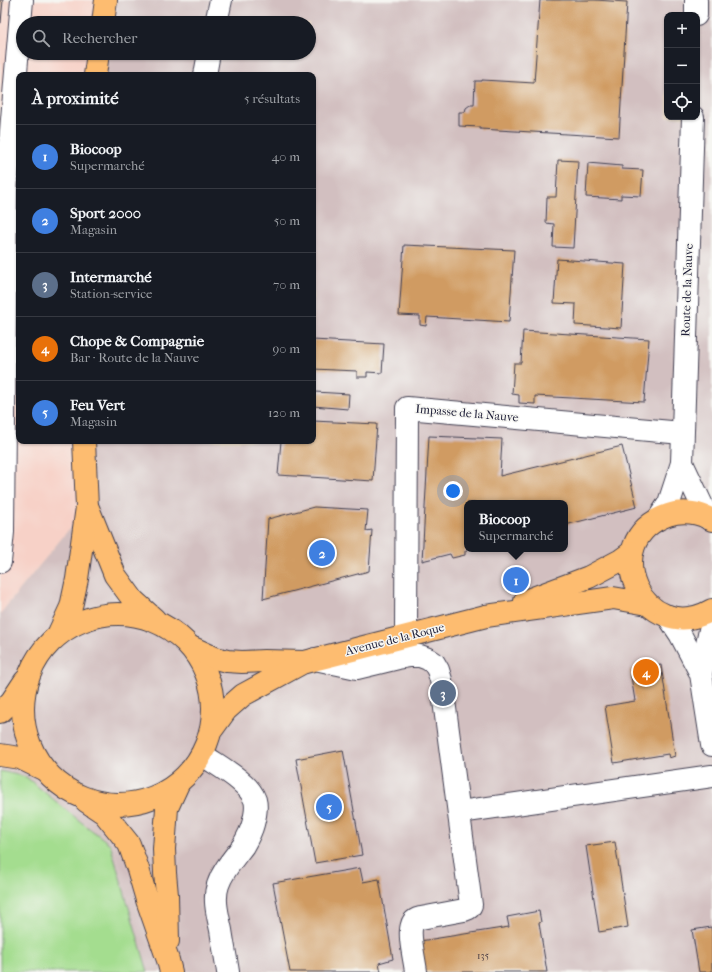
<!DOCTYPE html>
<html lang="fr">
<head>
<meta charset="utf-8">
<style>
  body { margin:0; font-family:"IM FELL French Canon",serif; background:#242831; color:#f1f3f6 }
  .controls { position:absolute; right:12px; top:12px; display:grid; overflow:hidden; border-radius:8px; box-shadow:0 1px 3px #0004 }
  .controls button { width:36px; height:36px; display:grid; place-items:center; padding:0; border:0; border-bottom:1px solid #363941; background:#171b24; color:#f1f3f6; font:20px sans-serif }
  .you { position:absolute; left:453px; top:491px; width:14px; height:14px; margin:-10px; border:3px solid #fff; border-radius:50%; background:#1a73e8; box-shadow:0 0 0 6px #1a73e833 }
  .badge { display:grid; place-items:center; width:26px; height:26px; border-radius:50%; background:#db2777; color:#fff; font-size:13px; font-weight:700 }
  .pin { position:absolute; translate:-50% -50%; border:2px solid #fff; box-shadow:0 1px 4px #0006 }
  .popup { position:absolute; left:464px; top:500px; width:104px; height:52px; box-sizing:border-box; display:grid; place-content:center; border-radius:8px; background:#171b24; filter:drop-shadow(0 1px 3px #0005); font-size:13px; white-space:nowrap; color:#9ea1a6 }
  .popup b { font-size:15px; color:#f1f3f6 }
  .popup::after { content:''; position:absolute; left:50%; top:100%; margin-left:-8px; border:8px solid transparent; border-top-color:#171b24 }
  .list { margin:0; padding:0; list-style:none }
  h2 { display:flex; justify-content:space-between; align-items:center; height:52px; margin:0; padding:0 16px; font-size:17px }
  h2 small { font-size:13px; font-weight:400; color:#9ea1a6 }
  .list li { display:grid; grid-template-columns:26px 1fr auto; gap:12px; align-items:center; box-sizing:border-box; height:64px; padding:0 16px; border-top:1px solid #363941 }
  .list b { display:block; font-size:15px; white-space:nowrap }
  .list p { margin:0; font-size:13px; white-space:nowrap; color:#9ea1a6 }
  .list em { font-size:13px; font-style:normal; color:#9ea1a6 }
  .icon { flex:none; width:22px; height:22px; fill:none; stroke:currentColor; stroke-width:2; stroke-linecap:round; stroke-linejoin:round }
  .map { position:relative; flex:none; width:712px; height:972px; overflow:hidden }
  .search { position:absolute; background:#171b24; box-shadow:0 1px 3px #0004; left:16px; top:16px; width:300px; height:44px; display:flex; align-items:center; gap:10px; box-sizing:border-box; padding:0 14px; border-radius:22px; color:#9ea1a6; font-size:15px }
  .panel { position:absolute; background:#171b24; box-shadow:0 1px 3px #0004; left:16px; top:72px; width:300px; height:372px; border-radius:8px }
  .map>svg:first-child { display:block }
  .built { fill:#f7d1c7 }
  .industrial { fill:#d2bfc0; fill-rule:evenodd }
  .green { fill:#a4dd8f; stroke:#638065 }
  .building { fill:#d09b62 }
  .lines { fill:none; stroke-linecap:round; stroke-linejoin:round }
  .minor-casing { stroke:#413e50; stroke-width:24 }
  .major-casing { stroke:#413e50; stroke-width:24 }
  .minor { stroke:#fff; stroke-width:22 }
  .major { stroke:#fdbc6f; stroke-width:22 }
  .labels { text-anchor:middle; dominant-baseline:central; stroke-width:3; stroke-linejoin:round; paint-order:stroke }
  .number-label { font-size:10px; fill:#4e4045 }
  .street-label { font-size:12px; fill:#22223b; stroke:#f6f6f2 }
</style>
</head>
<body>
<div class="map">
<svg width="712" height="972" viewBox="0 0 712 972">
  <rect width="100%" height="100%" fill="#f6f6f2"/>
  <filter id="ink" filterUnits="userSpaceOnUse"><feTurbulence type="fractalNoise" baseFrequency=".025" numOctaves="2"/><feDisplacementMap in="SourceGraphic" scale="8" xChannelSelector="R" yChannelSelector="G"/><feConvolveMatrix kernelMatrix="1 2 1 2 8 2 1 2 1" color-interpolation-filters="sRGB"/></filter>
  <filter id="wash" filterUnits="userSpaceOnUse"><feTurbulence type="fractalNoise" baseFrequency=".012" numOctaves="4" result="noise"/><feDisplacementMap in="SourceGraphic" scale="16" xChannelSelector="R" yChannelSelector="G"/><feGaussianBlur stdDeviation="0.9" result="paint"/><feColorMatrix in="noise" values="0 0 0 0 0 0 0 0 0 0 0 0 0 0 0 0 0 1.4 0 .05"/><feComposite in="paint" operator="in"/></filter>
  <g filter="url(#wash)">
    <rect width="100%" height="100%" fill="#f3e0c6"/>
    <polygon class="built" points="0,0 107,0 104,23 23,23 23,53 101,53 98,75 19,75 19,441 86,441 87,507 0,614"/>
    <path class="industrial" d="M107,0H712V972H0V614L87,507L86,441H313V75H98L101,53H309V23H104ZM667,15H697V117H667ZM467,503H565V549H467Z"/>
    <polygon class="green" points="0,771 26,777 81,822 110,844 148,972 0,972"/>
    <g id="blocks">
      <g class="building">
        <polygon points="0,0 3,0 1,23 0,23"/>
        <polygon points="540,0 595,0 627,2 619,137 480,129 480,127 459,126 459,112 465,112 466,108 470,105 474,105 475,81 482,81 482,80 534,83"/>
        <polygon points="558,160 578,161 573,248 553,247 554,224 546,223 547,197 556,197"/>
        <polygon points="588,163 622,166 622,169 643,170 641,196 621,195 621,199 586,197"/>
        <polygon points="404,245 514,250 509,322 427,317 426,326 420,325 420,316 399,315"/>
        <polygon points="557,259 625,264 621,328 575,325 576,304 554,303"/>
        <polygon points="523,331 649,339 644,402 535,396 535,404 519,403 519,395 512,394 514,363 521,363"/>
        <polygon points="313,340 384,344 382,373 367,372 367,377 357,377 357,371 313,369"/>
        <polygon points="315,392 349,394 348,409 313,406 313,397 314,397"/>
        <polygon points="313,421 377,424 373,481 278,475 281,441 313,441"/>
        <polygon points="429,436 502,439 500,476 622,446 637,507 565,525 565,503 467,503 467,550 465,551 465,555 452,558 450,554 422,561"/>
        <polygon points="314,507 368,510 366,531 372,530 369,571 263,599 268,519"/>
        <polygon points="661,665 675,756 669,758 668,754 614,763 605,706 635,701 630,670"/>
        <polygon points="343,750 362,855 315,863 296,759"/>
        <polygon points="615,842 628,927 599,932 586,846"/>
        <polygon points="360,868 363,882 379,879 393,959 379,963 381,972 290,972 273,883"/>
        <polygon points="539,911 541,922 539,923 547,972 424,972 420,941 509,927 507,917"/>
        <polygon points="711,927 712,932 712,972 699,972 692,930"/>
      </g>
    </g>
  </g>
  <g filter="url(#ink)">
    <use href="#blocks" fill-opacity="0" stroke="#413e50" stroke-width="1"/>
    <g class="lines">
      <g class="minor-casing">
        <g id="minor">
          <polyline points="696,15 696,0"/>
          <polyline points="216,23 221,0"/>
          <polyline points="205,75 209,53"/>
          <polyline points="682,463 708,518"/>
          <polyline points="659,518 669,503 682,463 693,117"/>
          <polyline points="0,562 3,532 6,191 22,0"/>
          <polyline points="668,616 680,634 701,674"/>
          <polyline points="712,623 710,630 701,674 712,745"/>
          <polyline points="406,636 407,408 682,433"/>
          <path d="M315,659L357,668L398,658L410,656H420L428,659L434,663L438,670L441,680L443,693L471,905L469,908L464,910L421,918C417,919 413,920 412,925C408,935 415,961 416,972"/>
          <path d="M203,755C218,766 249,782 255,800C257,807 255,817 253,824C251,832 247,839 243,846C234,858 223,870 218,885C213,899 218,916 221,930C223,944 226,958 228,972"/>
          <polyline points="460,812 712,776"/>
        </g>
      </g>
      <g class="major-casing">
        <g id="major">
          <polyline points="103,23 106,0"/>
          <polyline points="95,75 98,53"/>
          <polyline points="88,508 115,575 134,601 154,619"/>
          <path d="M712,520C699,512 682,510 668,515C594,541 643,649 712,610"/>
          <polyline points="525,601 589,577 621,560 632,552"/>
          <circle cx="118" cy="709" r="95"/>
          <polyline points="58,635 71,607 77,579 87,507 84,441"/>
          <polyline points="193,648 215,658 227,661 242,662 264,661 305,662 486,616 613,598 648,604"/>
          <polyline points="0,712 11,702 25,681"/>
          <polyline points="213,728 226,710 243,695 302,663"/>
          <polyline points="0,755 20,758 45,770"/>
          <polyline points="86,801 104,813 129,844 138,869 147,900 168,960 171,972"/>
          <polyline points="168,941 167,895 165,873 164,849 167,808 178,784"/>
        </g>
      </g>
      <use href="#minor" class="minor"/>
      <use href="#major" class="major"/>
    </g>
  </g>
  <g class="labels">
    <g class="number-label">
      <text x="483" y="956">135</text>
    </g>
    <g class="street-label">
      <text transform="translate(687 290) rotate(-88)">Route de la Nauve</text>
      <text transform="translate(467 413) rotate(5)">Impasse de la Nauve</text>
      <text transform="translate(395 639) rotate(-14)">Avenue de la Roque</text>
    </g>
  </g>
</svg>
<div class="controls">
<button>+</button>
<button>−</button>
<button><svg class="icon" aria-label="locate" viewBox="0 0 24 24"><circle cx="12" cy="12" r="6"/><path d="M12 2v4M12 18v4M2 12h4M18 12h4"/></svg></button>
</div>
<div class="you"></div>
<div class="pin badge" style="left:516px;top:580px;background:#3f7fe0">1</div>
<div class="popup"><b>Biocoop</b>Supermarché</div>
<div class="pin badge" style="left:322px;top:553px;background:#3f7fe0">2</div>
<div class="pin badge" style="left:443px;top:693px;background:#5c6f8a">3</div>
<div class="pin badge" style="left:646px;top:672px;background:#e8710a">4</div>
<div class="pin badge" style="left:329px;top:807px;background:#3f7fe0">5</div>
<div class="search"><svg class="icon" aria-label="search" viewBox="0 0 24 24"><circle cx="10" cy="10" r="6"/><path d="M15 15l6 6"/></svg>Rechercher</div>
<section class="panel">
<h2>À proximité<small>5 résultats</small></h2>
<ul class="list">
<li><span class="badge" style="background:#3f7fe0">1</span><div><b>Biocoop</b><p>Supermarché</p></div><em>40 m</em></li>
<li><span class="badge" style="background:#3f7fe0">2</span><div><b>Sport 2000</b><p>Magasin</p></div><em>50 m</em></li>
<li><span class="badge" style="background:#5c6f8a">3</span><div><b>Intermarché</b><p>Station-service</p></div><em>70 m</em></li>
<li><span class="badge" style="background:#e8710a">4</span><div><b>Chope &amp; Compagnie</b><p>Bar · Route de la Nauve</p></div><em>90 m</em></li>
<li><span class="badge" style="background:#3f7fe0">5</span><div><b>Feu Vert</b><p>Magasin</p></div><em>120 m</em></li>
</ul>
</section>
</div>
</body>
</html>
